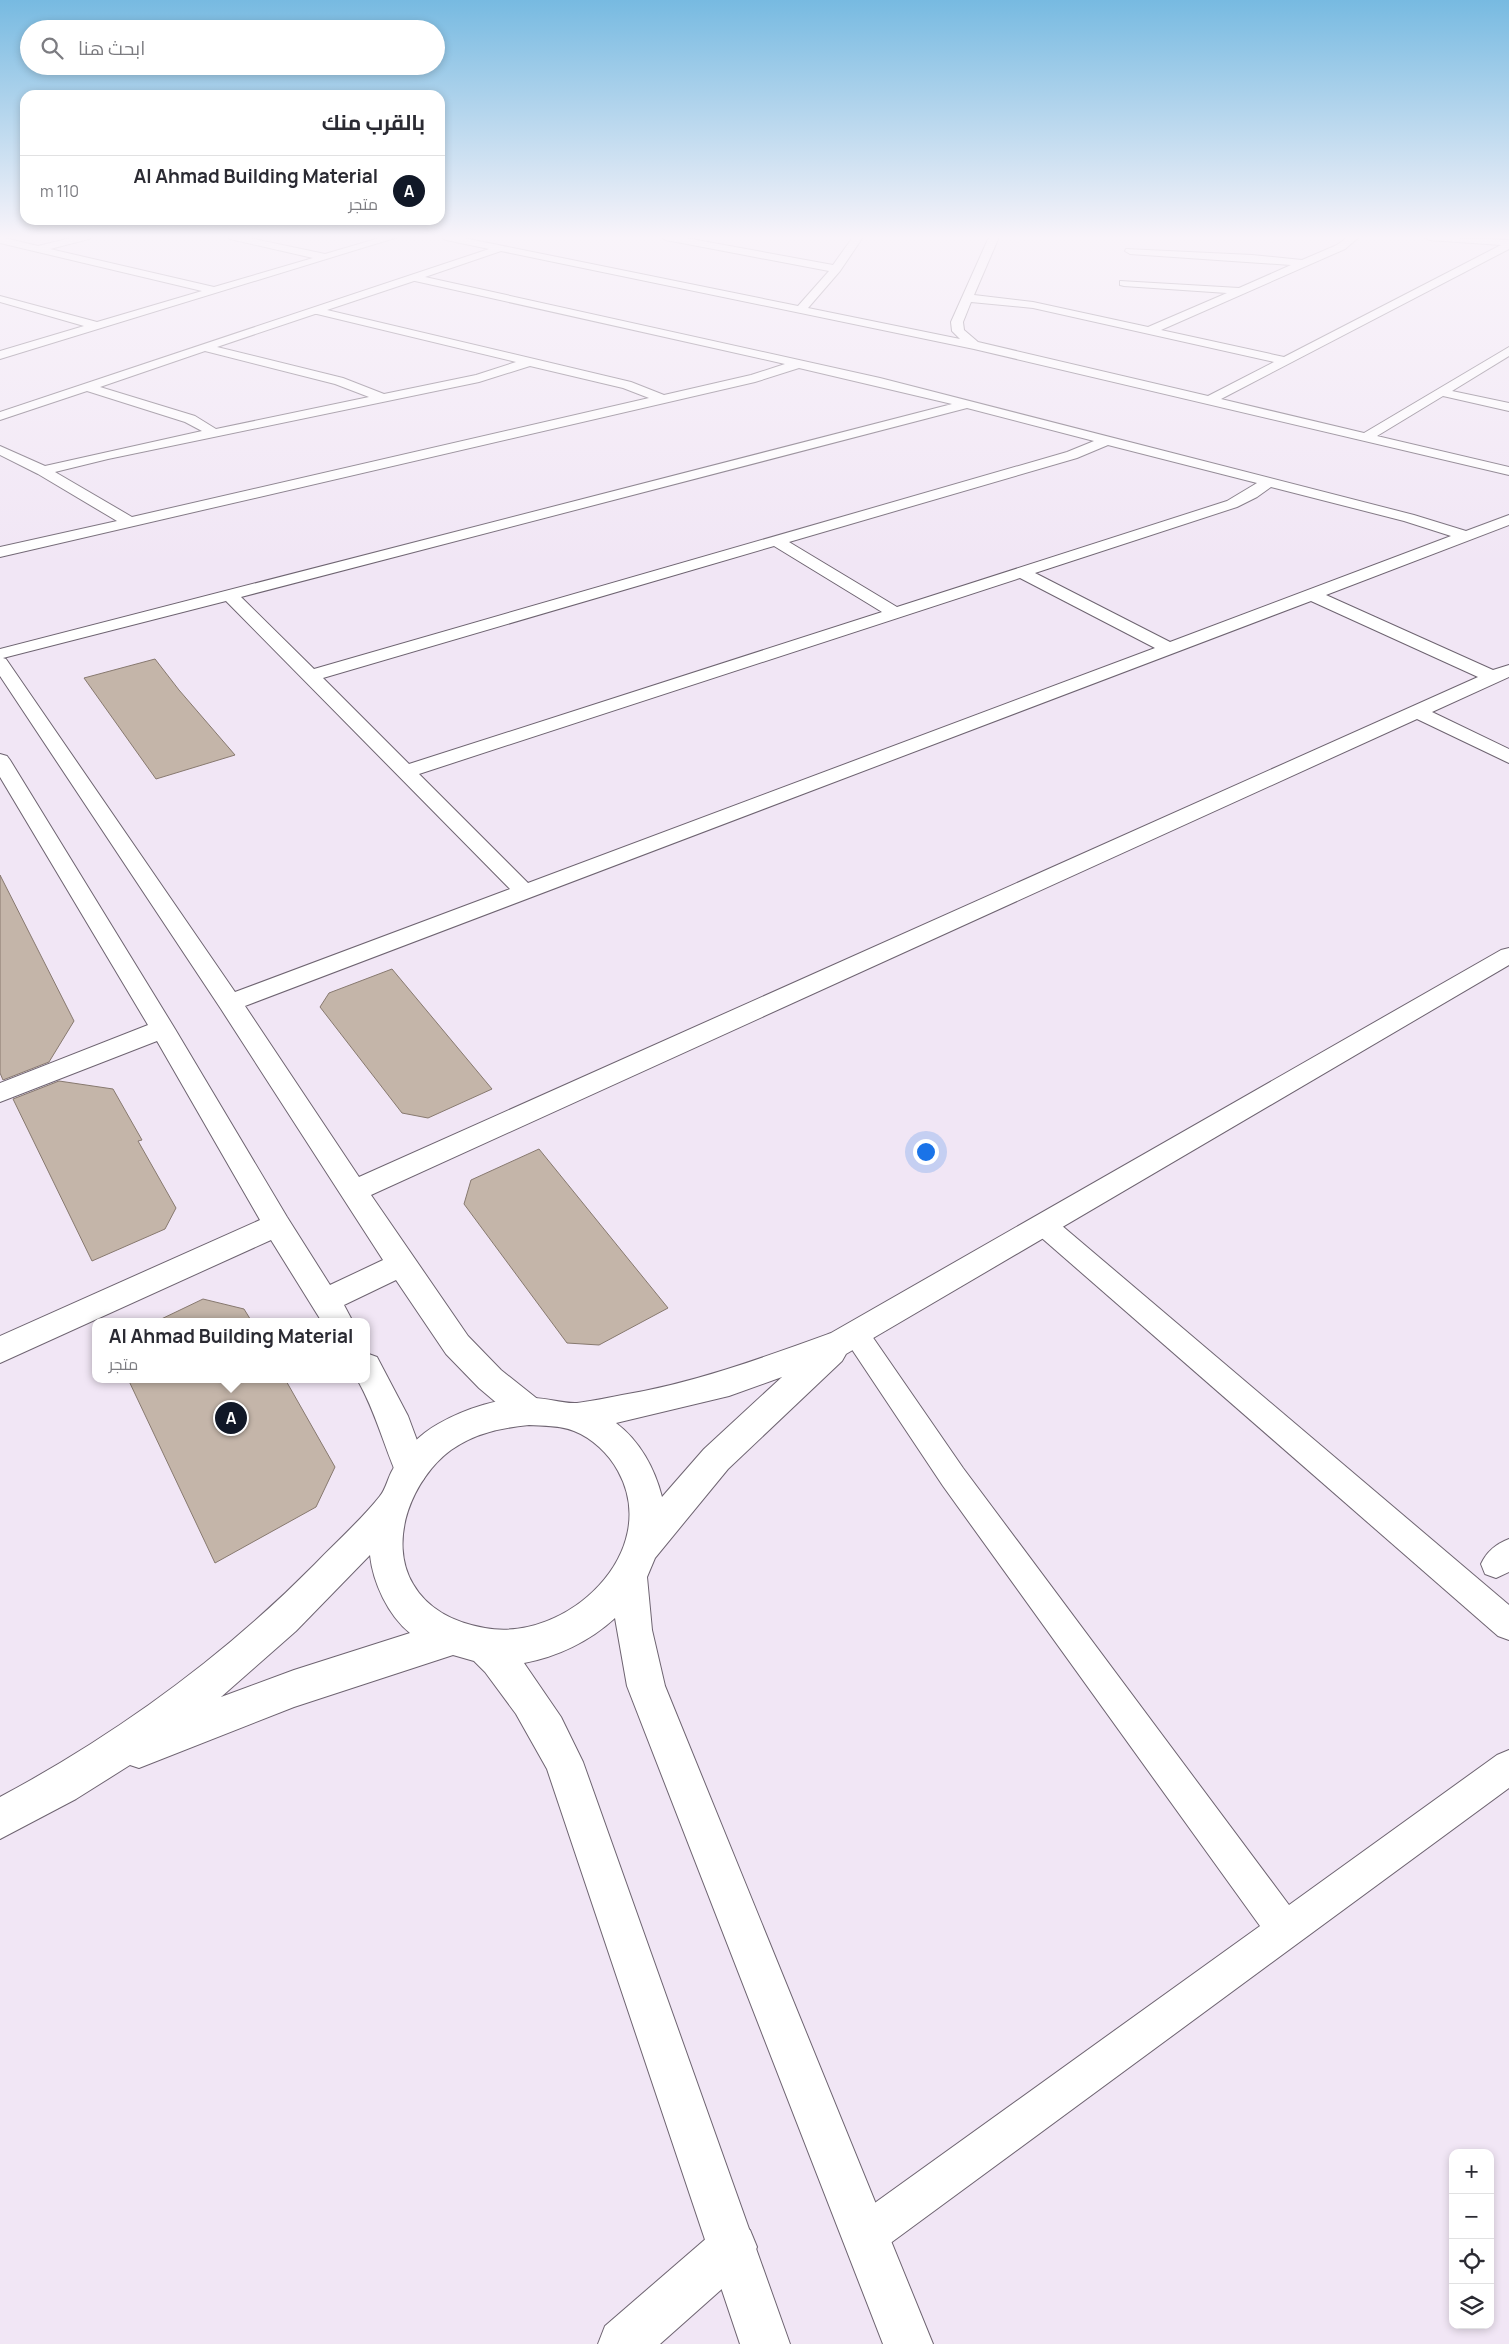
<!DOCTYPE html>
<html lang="ar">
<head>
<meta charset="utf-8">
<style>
  body { margin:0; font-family:Manrope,Cairo,sans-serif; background:#f2f2f3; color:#2b2b33; direction:rtl }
  .controls { position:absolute; right:15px; bottom:15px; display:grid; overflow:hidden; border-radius:10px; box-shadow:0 2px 8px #0003 }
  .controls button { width:45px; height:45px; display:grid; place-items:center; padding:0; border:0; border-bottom:1px solid #e1e1e2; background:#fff; color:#2b2b33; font:25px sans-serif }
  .you { position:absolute; left:925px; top:1151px; width:18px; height:18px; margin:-12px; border:4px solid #fff; border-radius:50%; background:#1a73e8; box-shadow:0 0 0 8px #1a73e833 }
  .badge { display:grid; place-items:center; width:32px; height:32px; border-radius:50%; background:#111827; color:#fff; font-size:16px; font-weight:700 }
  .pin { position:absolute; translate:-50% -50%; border:2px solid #fff; box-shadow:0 1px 5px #0006 }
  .popup { position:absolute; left:92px; top:1318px; width:278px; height:65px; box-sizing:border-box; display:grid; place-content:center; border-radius:10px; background:#fff; filter:drop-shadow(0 1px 4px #0005); font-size:16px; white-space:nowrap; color:#7c7c81 }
  .popup b { font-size:19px; color:#2b2b33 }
  .popup::after { content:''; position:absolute; left:50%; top:100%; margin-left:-10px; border:10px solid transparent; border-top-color:#fff }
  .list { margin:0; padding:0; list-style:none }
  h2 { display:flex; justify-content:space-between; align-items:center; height:65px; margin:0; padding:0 20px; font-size:21px }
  h2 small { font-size:16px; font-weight:400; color:#7c7c81 }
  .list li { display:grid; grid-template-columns:32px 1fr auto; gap:15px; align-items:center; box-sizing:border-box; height:70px; padding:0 20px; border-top:1px solid #e1e1e2 }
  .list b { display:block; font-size:19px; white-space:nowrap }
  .list p { margin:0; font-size:16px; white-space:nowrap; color:#7c7c81 }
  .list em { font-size:16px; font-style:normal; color:#7c7c81 }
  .icon { flex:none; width:28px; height:28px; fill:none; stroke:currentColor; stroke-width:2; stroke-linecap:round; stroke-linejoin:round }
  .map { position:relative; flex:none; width:1509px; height:2344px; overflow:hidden; direction:ltr }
  .search { position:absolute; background:#fff; box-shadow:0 2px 8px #0003; left:20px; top:20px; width:425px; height:55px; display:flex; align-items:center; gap:12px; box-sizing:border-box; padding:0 18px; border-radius:28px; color:#7c7c81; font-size:19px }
  .panel { position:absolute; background:#fff; box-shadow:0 2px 8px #0003; left:20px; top:90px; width:425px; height:135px; border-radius:15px; direction:rtl }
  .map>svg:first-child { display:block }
  .building { fill:#c4b5a9; stroke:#87796f }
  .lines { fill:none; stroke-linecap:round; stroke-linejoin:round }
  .service-casing { stroke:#6e6471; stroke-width:2 }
  .minor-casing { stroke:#6e6471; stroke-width:2 }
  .tertiary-casing { stroke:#6e6471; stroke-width:2 }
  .service { fill:#fff; fill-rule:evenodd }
  .minor { fill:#fff; fill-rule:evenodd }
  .tertiary { fill:#fff; fill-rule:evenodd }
</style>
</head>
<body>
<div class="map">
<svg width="1509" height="2344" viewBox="0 0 1509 2344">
  <rect width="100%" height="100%" fill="#f1e6f5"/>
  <g class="building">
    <polygon points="155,659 179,690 235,755 156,779 84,678"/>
    <polygon points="0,875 74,1021 49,1062 3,1080 0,1073"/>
    <polygon points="392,969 492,1089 428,1118 402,1113 320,1007 329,993"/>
    <polygon points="59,1081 113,1089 142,1140 138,1141 176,1208 165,1229 92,1261 13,1099"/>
    <polygon points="539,1149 668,1308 599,1345 567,1343 464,1204 471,1180"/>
    <polygon points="203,1299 244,1309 252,1322 155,1322"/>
    <polygon points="128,1379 285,1379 335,1467 316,1507 215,1563"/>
  </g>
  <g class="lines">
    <g class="service-casing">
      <g id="service">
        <polygon points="1045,1217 1054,1219 1509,1605 1509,1640 1498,1636 1036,1233 1033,1226 1036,1219"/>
        <polygon points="856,1323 865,1326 963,1468 1289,1905 1497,1755 1509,1750 1509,1788 881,2250 866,2256 851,2250 845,2235 851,2220 1260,1926 943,1486 847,1342 843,1334 847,1326"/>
        <path d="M1509,1539V1572L1496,1578L1485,1574L1481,1564C1487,1551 1496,1544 1509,1539Z"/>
      </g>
    </g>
    <g class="minor-casing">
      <g id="minor">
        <polygon points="0,237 38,246 75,237 91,237 89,239 50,249 214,287 313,258 230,239 228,237 245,237 325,254 383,237 398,237 0,359 0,351 84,326 0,302 0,296 97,322 202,291 0,243"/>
        <path d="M441,237H459L798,306L829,271L666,240L661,237H680L833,265L853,237H863L840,271L808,308L960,339L952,331L951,322L989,237H999L974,295L1033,302L1148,327L1227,293L1124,286L1120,285V281L1239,288L1291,265L1130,254L1125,251L1126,249L1252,255L1302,260L1337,245L1348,237H1359L1345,249L1161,330L1284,357L1501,245L1429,240L1424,237L1509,240V249L1221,399L1364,433L1509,347V356L1452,391L1509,403V411L1443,396L1377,436L1509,467V475L974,349L501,251L425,277L880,378L1414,515L1466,531L1509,515V525L1326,595L1493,670L1509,665V677L1432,712L1509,749V763L1417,719L371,1195L468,1336L501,1370L540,1401L545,1411L540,1421L529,1425L518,1421L479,1388L446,1354L396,1280L344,1305L353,1322H322L271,1240L0,1363V1336L260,1220L157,1041L0,1102V1083L148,1025L0,777V754L7,756L10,760L175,1029L287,1217L330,1285L383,1260L221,1009L0,676V649L952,404L799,368L755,382L0,557V547L117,521L38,474L0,455V446L45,466L202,431L185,422L87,391L0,420V412L489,249L446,240ZM414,281H415L785,364L751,375L664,395L631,382L327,310ZM971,302L1033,308L1274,362L1208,396L978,342L964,330L963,322ZM315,314H317L516,362L476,375L384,394L343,378L217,347ZM205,351L335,384L369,397L216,429L195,416L100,387ZM530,366L623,388L649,398L132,517L55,472L108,459L479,382ZM967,408L1094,441L1067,452L314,669L241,597ZM1108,445L1257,483L1227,501L897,607L789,542L1077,458ZM1271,487L1404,521L1451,536L1170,642L1035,573L1237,507L1257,497ZM774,546L882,612L409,764L323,678ZM1020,578L1155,648L528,883L419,774ZM226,601L510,889L235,992L6,659L3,658ZM1311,601L1478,677L359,1177L245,1006Z"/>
        <path d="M366,1353L377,1357L408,1416L428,1470L423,1480L411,1485L399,1480C384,1447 376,1412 357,1379H366Z"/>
        <polygon points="733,2223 750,2230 757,2247 750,2264 660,2344 598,2344 605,2326 716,2230"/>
      </g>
    </g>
    <g class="tertiary-casing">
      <path id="tertiary" d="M1509,948V965L846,1354L842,1361L728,1469L655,1558L647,1577L652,1630L665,1686L933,2344H883L627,1686L615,1618C590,1641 557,1657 524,1663L561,1717L583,1762L790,2344H740L547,1769L516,1714L485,1672L474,1661L453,1655L294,1707L139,1768L130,1765L76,1799L0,1839V1797C116,1735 222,1658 315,1564C336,1542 361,1520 380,1496C386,1489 388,1477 393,1469C403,1451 420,1434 438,1424C464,1409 502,1396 533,1398C547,1398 564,1404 577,1403C592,1401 607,1398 622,1395C694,1383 762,1358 831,1333L1501,950ZM782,1377L704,1449L662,1497C655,1469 640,1441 616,1423L729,1396ZM529,1425C543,1426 560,1425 574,1431C592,1438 609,1454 618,1471C663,1552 567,1643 485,1628C456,1623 428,1610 413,1584C387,1540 413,1478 451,1450C475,1433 501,1428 529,1425ZM370,1555C373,1583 388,1615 410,1633L294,1670L221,1697L296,1631Z"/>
    </g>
    <use href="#service" class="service"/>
    <use href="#minor" class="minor"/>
    <use href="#tertiary" class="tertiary"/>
  </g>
  <linearGradient id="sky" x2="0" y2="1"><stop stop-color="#77bae1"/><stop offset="0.42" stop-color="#f9f4fa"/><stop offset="1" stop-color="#f9f4fa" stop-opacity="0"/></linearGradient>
  <rect width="1509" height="565" fill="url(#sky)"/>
</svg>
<div class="controls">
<button>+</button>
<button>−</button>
<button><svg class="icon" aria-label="locate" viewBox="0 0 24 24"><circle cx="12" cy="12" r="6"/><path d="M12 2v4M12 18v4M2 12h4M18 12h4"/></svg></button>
<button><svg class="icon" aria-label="layers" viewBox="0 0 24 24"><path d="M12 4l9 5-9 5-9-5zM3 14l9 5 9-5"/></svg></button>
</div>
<div class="you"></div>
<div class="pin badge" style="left:231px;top:1418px">A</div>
<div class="popup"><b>Al Ahmad Building Material</b>متجر</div>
<div class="search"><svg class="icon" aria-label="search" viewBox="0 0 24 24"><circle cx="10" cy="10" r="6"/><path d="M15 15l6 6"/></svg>ابحث هنا</div>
<section class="panel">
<h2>بالقرب منك<small></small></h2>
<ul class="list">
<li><span class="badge">A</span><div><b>Al Ahmad Building Material</b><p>متجر</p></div><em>110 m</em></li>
</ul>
</section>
</div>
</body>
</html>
